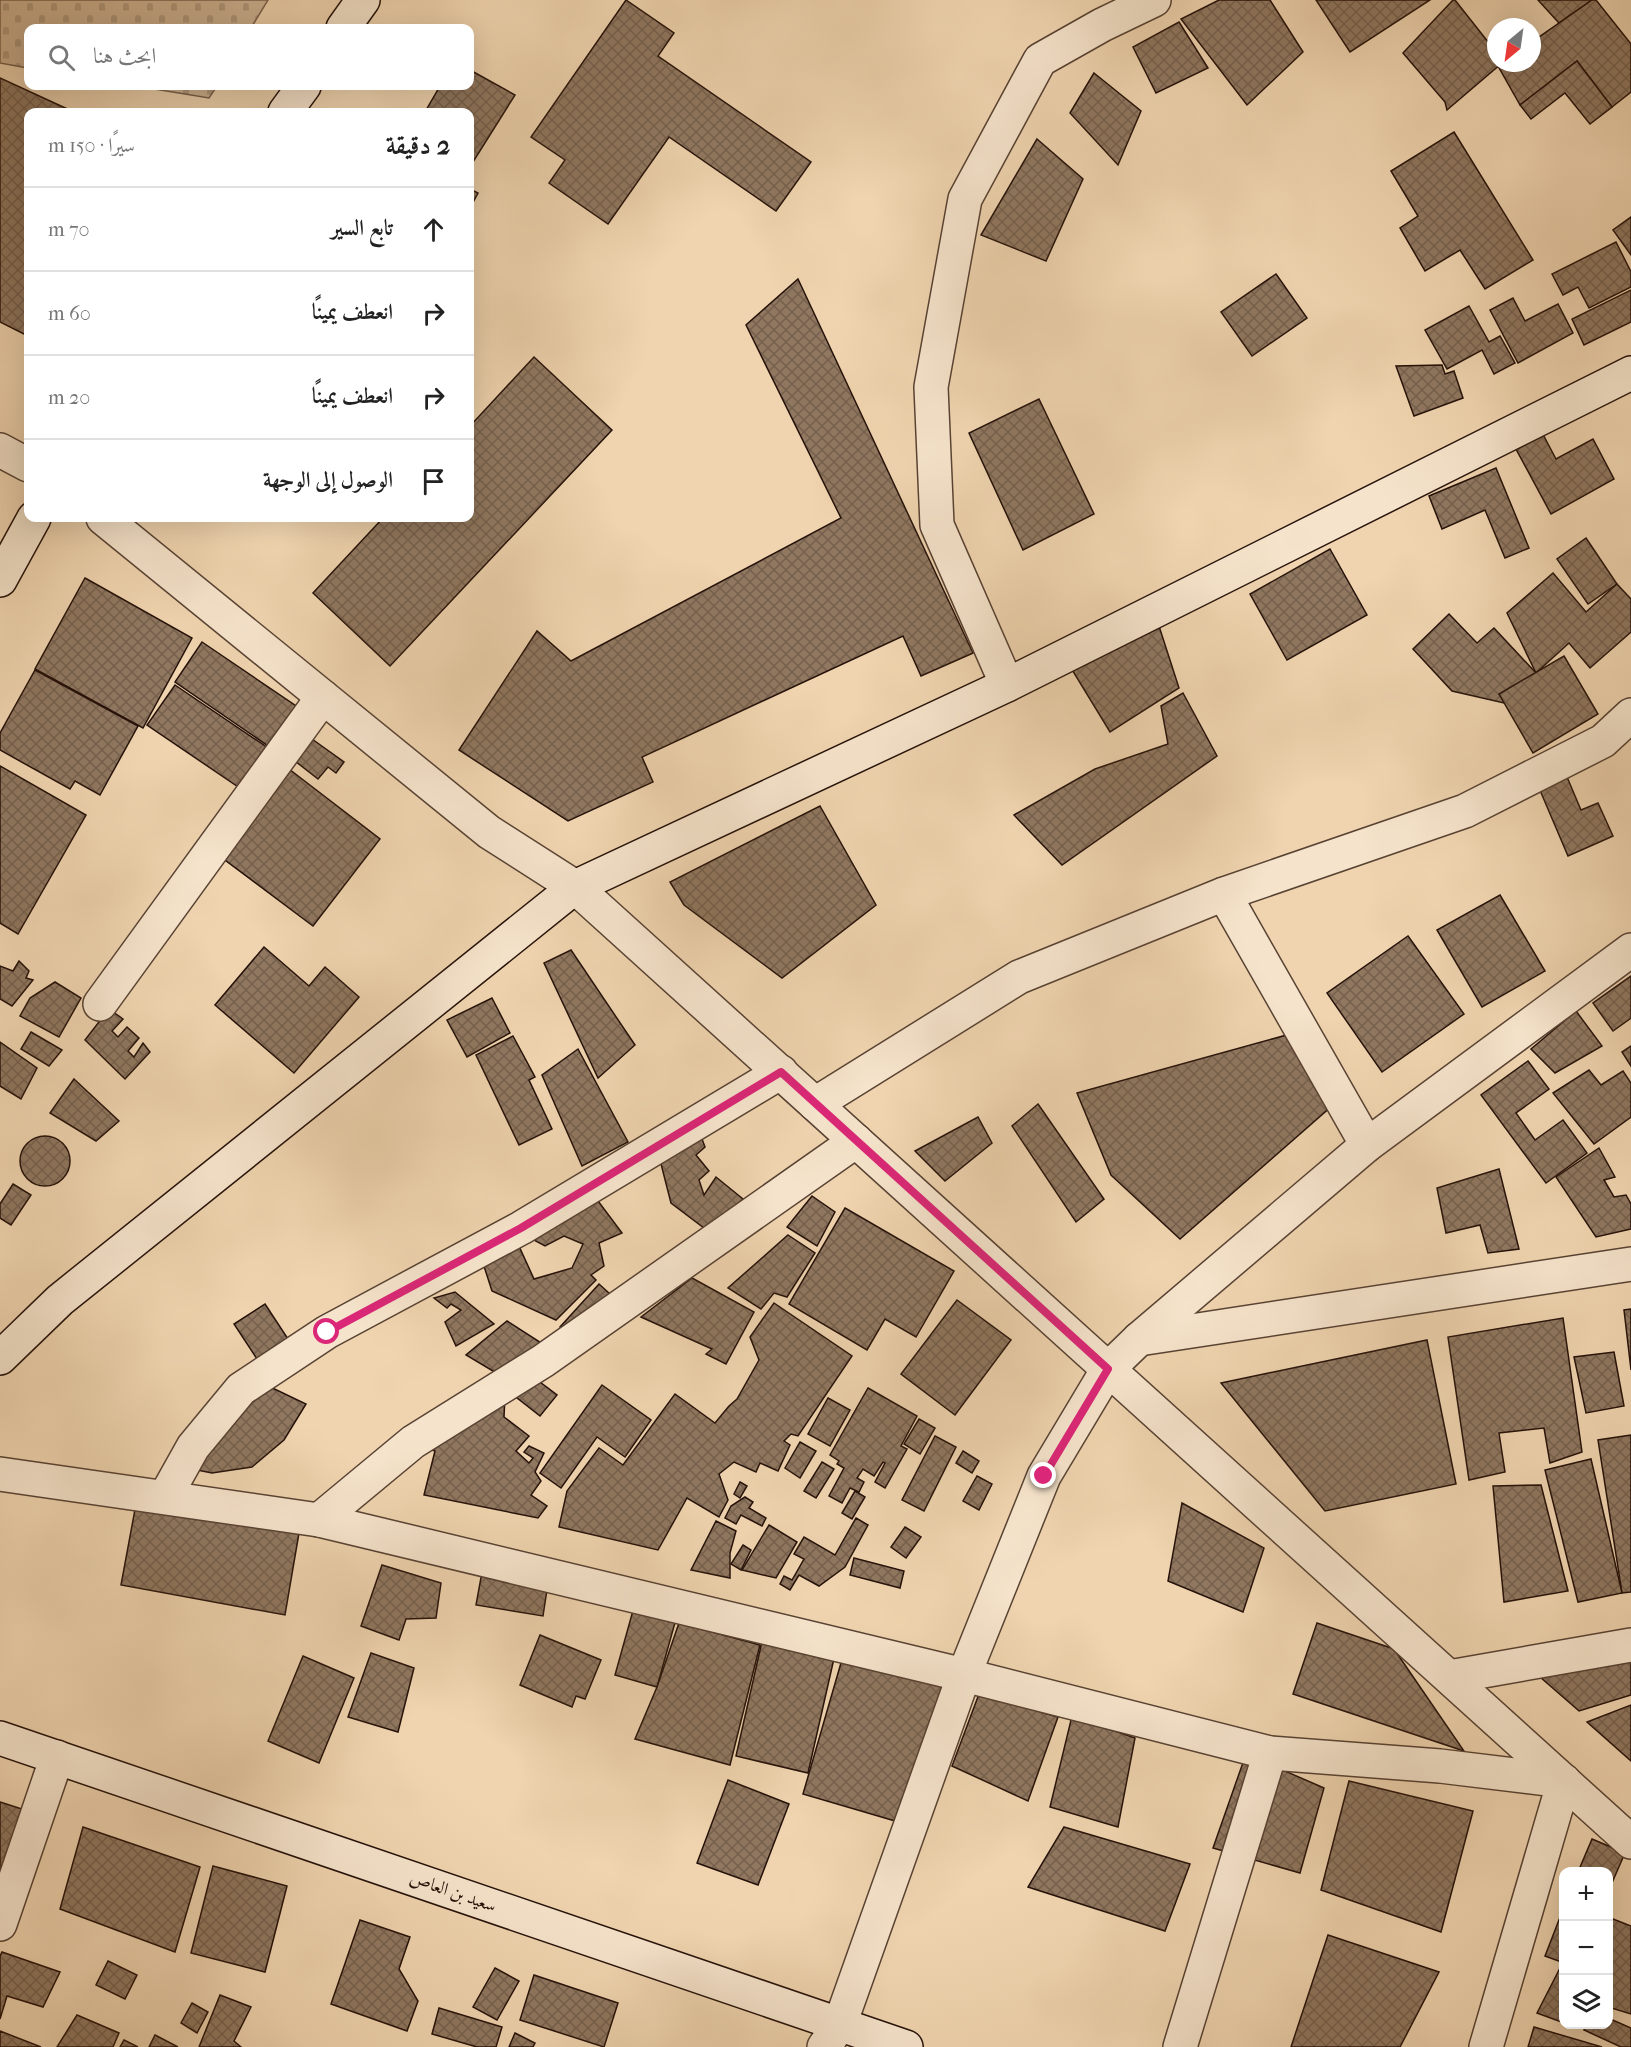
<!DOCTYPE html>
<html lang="ar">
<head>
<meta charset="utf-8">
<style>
  body { margin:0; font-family:"IM FELL French Canon",Amiri,serif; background:#f2f2f2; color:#222; direction:rtl }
  .controls { position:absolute; right:18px; bottom:18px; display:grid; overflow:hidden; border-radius:12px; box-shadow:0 6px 24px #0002 }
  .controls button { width:54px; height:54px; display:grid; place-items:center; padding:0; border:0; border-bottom:2px solid #e0e0e0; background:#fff; color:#222; font:30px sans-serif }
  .compass { position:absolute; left:1487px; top:18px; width:54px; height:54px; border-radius:50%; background:#fff; box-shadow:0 6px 24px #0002; rotate:209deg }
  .stop { position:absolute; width:18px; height:18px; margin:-14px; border:4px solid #db2777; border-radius:50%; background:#fff }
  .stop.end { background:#db2777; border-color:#fff; box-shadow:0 2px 6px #0008 }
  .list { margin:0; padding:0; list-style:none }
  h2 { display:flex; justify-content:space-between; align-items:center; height:78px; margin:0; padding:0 24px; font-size:26px }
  h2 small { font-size:20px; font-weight:400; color:#767676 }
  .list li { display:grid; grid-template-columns:39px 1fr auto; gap:18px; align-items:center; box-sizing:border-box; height:84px; padding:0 24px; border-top:2px solid #e0e0e0 }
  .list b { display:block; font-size:22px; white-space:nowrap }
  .list em { font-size:20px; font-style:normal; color:#767676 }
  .icon { flex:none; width:33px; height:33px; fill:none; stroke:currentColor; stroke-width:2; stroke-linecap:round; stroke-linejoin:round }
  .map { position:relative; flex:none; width:1631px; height:2047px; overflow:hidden; direction:ltr }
  .search { position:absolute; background:#fff; box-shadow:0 6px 24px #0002; left:24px; top:24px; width:450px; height:66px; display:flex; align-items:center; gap:15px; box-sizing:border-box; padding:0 21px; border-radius:12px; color:#767676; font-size:22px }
  .panel { position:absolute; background:#fff; box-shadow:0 6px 24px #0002; left:24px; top:108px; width:450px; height:414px; border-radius:12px; direction:rtl }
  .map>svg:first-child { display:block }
  .cemetery { fill:url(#cemetery-stones); stroke:#7a624e; stroke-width:1.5 }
  .building { fill:url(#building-cross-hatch); stroke:#26120a; stroke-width:1.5 }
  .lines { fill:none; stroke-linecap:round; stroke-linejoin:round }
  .minor-casing { stroke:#584233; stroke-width:36 }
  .tertiary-casing { stroke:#584233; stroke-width:36 }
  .secondary-casing { stroke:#26120a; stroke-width:36 }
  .minor { stroke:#f5e3cb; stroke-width:33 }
  .tertiary { stroke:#f5e3cb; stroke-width:33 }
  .secondary { stroke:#f5e3cb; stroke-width:33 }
  .route { stroke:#db2777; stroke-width:8 }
  .labels { text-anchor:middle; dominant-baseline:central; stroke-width:6; stroke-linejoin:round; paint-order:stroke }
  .street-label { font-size:18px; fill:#26120a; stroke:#f5e3cb }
</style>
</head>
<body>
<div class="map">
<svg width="1631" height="2047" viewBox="0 0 1631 2047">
  <defs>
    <pattern id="cemetery-stones" width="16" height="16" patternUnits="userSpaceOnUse" patternTransform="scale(1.5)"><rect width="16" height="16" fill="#cdb393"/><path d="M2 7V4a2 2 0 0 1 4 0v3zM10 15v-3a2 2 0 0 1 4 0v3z" fill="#b0997d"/></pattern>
    <pattern id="building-cross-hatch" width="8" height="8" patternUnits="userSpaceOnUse" patternTransform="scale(1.5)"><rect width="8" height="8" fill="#8f7760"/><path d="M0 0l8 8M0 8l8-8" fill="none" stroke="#75604d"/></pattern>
  </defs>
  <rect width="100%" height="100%" fill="#efd4af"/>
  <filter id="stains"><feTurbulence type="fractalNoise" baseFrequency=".00333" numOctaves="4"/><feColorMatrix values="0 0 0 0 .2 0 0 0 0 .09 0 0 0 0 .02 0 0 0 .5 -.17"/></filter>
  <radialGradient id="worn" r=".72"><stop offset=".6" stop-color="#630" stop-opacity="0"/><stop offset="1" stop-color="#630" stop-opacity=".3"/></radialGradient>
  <g class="cemetery">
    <polygon points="0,0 268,0 251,28 28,28 28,68 0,63"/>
    <polygon points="136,86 217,86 209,98"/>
  </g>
  <g class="building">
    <polygon points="626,0 674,33 658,56 811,162 776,211 669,137 608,224 549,183 565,160 531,137"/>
    <polygon points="1219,0 1270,0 1303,52 1247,105 1181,19"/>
    <polygon points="1316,0 1430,0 1350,52"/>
    <polygon points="1453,0 1455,0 1496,52 1496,63 1502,63 1447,110 1445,102 1403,53"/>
    <polygon points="1538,0 1592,0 1559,23"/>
    <polygon points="1592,0 1596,0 1631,44 1631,92 1612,107 1577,61 1520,105 1498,66 1503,63 1532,63 1532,42"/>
    <polygon points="1179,22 1208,68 1156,93 1133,47"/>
    <polygon points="1577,61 1612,107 1590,124 1565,93 1531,119 1520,105"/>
    <polygon points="470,70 515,95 473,162 470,160 470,112 425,112 440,86 470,86"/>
    <polygon points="1094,73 1141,111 1118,165 1070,113"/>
    <polygon points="0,78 74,112 28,112 28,336 0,322"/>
    <polygon points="1454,132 1533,260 1485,289 1460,250 1425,271 1400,228 1418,216 1391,171"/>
    <polygon points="1037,139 1083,179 1046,261 981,235"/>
    <polygon points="470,189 478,193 470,208"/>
    <polygon points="1631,217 1631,255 1613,230"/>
    <polygon points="1616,242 1631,272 1631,287 1589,308 1578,287 1563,295 1552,274"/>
    <polygon points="1276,274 1307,318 1252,356 1221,312"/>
    <polygon points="798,279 973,653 921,676 903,636 642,757 653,782 568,821 459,750 537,631 571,661 841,518 746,325"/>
    <polygon points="1631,290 1631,322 1584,345 1572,319"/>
    <polygon points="1513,298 1525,321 1558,304 1573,333 1518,363 1490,310"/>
    <polygon points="1469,306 1489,342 1500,336 1515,363 1494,374 1482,350 1447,369 1425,330"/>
    <polygon points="534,357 612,430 390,666 313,593 383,518 470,518 470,426"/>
    <polygon points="1442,365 1445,374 1454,371 1463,398 1414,416 1396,366"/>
    <polygon points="1039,399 1094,514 1023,550 969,433"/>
    <polygon points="1537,423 1556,459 1593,439 1614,479 1551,514 1510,438"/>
    <polygon points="1496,468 1529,548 1505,558 1485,510 1442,529 1429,496"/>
    <polygon points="1586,538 1617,584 1588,604 1557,559"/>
    <polygon points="1330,549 1367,615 1287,660 1250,594"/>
    <polygon points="1553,573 1586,612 1617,584 1631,599 1631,632 1590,668 1569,643 1536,673 1507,613"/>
    <polygon points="85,578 192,638 143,728 35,669"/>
    <polygon points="1449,614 1477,643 1494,628 1536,673 1504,703 1452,691 1413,649"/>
    <polygon points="1158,623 1179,688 1110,732 1071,668"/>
    <polygon points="202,642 305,712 277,752 175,682"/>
    <polygon points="1564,656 1598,714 1533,753 1499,694"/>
    <polygon points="35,670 138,726 100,795 75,781 70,789 0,750 0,733"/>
    <polygon points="175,685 277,754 250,795 147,725"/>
    <polygon points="1183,693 1217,756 1062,865 1014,815 1095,769 1168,744 1161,706"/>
    <polygon points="312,739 344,762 336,773 328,767 318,779 295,761"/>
    <polygon points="0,766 86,815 18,934 0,923"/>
    <polygon points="289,769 380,839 313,926 221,857"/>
    <polygon points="1567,777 1581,810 1598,803 1613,836 1568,856 1539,788"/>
    <polygon points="820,806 876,905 782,978 684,905 670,882"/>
    <polygon points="1500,895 1545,971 1482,1007 1437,930"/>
    <polygon points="1408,936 1464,1014 1382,1072 1327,993"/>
    <polygon points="264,947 309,986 325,967 359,997 294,1073 215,1005"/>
    <polygon points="571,950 635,1045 598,1078 544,963"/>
    <polygon points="19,961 29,971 26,978 33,980 12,1006 0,999 0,966 13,971"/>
    <polygon points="1631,976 1631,1018 1613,1031 1593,1003"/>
    <polygon points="55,982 81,998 59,1037 20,1016 30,998"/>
    <polygon points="492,998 510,1033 467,1057 447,1020"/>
    <polygon points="109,1009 123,1019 112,1031 118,1037 127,1027 139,1038 128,1051 134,1057 143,1043 150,1052 125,1079 85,1040"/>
    <polygon points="1576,1011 1602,1046 1555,1073 1531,1049"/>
    <polygon points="31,1032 62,1050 49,1066 21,1049"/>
    <polygon points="1294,1033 1333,1105 1180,1239 1111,1175 1077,1093"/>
    <polygon points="513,1036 535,1077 529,1080 552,1129 519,1145 476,1055"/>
    <polygon points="0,1042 37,1068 21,1099 0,1086"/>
    <polygon points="1631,1046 1631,1066 1622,1052"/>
    <polygon points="578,1049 628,1142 582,1166 542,1075"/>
    <polygon points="1528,1061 1549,1089 1516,1113 1535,1140 1563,1120 1587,1153 1546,1183 1481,1095"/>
    <polygon points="1589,1070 1601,1085 1623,1071 1631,1083 1631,1117 1594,1144 1553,1093"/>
    <polygon points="74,1079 119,1121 96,1141 50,1113"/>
    <polygon points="1038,1104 1104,1199 1076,1222 1012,1126"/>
    <polygon points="978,1117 992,1143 945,1181 915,1151"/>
    <polygon points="699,1131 705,1147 696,1155 709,1171 699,1180 704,1195 716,1177 743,1199 708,1231 671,1203 659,1156"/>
    <circle cx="45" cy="1161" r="25"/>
    <polygon points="1599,1148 1615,1177 1604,1180 1614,1197 1626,1195 1631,1204 1631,1229 1596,1237 1556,1177"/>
    <polygon points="1499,1169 1519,1249 1488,1253 1480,1225 1446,1233 1437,1188"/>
    <polygon points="13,1184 31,1195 11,1225 0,1218 0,1204"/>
    <polygon points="592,1193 622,1233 599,1243 604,1266 591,1275 596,1280 556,1320 492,1291 482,1260 518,1244 534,1279 572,1268 583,1244 564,1236 545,1246 530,1238"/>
    <polygon points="812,1196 835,1212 817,1246 787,1227"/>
    <polygon points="845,1208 954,1271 916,1337 885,1319 867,1350 789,1304"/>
    <polygon points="788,1235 815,1253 787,1297 774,1293 761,1309 728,1288"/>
    <polygon points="692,1278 754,1312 726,1364 706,1354 712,1349 641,1317"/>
    <polygon points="599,1284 610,1294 571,1337 560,1327"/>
    <polygon points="455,1292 494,1324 456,1346 445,1322 461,1310 451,1304 447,1308 434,1298"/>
    <polygon points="957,1300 1011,1340 955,1415 901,1374"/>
    <polygon points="774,1303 852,1356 798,1436 791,1434 784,1441 790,1445 778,1471 760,1463 756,1472 734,1462 719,1474 728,1500 719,1517 687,1498 658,1550 559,1527 567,1491 599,1448 623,1465 675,1394 715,1423 729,1406 737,1399 759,1360 750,1337"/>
    <polygon points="265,1304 290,1342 259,1362 234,1324"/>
    <polygon points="1631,1309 1631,1370 1624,1310"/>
    <polygon points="1563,1318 1582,1452 1550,1463 1544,1428 1499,1433 1505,1472 1469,1480 1448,1337"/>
    <polygon points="507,1321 546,1346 503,1377 466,1355"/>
    <polygon points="1427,1340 1456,1484 1325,1511 1221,1383"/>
    <polygon points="1614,1352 1624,1406 1586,1413 1574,1357"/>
    <polygon points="532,1376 557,1395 540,1416 516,1397"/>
    <polygon points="262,1383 306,1404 284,1440 252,1467 212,1473 192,1469"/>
    <polygon points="602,1385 651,1420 625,1457 597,1437 561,1488 540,1473"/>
    <polygon points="868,1388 917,1416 901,1446 907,1449 885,1488 875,1482 885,1463 883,1462 874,1476 863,1469 857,1478 864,1482 859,1492 850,1488 842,1503 829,1496 844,1468 837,1464 839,1461 830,1455"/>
    <polygon points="505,1395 504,1417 529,1436 516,1451 529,1463 533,1458 524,1452 529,1446 544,1453 535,1472 541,1481 531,1495 547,1506 538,1518 424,1495 435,1451 428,1449"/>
    <polygon points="828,1398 850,1410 830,1446 808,1434"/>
    <polygon points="919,1419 935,1428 920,1454 904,1444"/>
    <polygon points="1631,1435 1631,1592 1622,1593 1598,1440"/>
    <polygon points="935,1436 956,1447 924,1511 902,1500"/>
    <polygon points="800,1442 816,1451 800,1478 785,1468"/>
    <polygon points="963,1451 979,1461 972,1473 956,1463"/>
    <polygon points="1591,1459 1622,1593 1578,1602 1545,1470"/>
    <polygon points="822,1462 834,1469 816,1498 804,1491"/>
    <polygon points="977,1476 992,1484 979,1510 963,1501"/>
    <polygon points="740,1482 747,1486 740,1498 734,1494"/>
    <polygon points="1541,1485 1568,1591 1504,1602 1493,1486"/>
    <polygon points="855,1491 865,1497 852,1519 842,1513"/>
    <polygon points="745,1497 753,1502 749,1508 766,1518 762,1526 741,1515 736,1524 725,1518 731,1506"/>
    <polygon points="1182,1503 1264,1548 1243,1612 1168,1581"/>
    <polygon points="136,1504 299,1533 285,1615 121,1585"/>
    <polygon points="856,1518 868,1525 845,1567 819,1586 799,1575 790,1590 780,1584 784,1576 792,1580 804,1559 794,1554 804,1537 835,1555"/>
    <polygon points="716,1521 736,1531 730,1553 730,1578 691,1570"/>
    <polygon points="769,1525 797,1542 776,1578 742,1570"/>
    <polygon points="905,1527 921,1537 906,1558 891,1547"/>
    <polygon points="743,1545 751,1550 741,1570 731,1564"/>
    <polygon points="854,1558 904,1571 900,1588 850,1575"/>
    <polygon points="382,1565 441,1583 436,1618 406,1619 399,1640 361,1626"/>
    <polygon points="482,1572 548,1583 543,1616 476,1605"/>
    <polygon points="634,1607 676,1619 657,1687 615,1675"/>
    <polygon points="679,1623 760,1645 730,1765 635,1739 657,1687"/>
    <polygon points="1317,1623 1394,1649 1464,1751 1293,1694"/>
    <polygon points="540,1635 601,1660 585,1699 576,1696 572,1707 520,1685"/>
    <polygon points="763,1637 835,1654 808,1773 736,1756"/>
    <polygon points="1631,1648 1631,1695 1579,1711 1539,1676"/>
    <polygon points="371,1653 414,1668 398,1732 348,1717"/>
    <polygon points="303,1656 354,1678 319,1763 268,1741"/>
    <polygon points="843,1656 943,1685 902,1823 803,1794"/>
    <polygon points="979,1694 1058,1717 1028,1801 952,1766"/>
    <polygon points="1631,1705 1631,1761 1587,1722"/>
    <polygon points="1072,1716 1135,1738 1118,1827 1050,1807"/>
    <polygon points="1246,1754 1324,1788 1300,1873 1213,1848"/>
    <polygon points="728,1780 789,1804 758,1885 697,1863"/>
    <polygon points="1349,1781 1473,1811 1441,1932 1321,1890"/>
    <polygon points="0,1802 28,1811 0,1897"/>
    <polygon points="83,1827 200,1867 175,1952 60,1909"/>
    <polygon points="1064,1827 1190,1864 1165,1931 1028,1887"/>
    <polygon points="1592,1839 1625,1853 1608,1892 1608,1872 1578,1872"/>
    <polygon points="213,1866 287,1886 265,1972 191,1953"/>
    <polygon points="1564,1907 1564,1963 1545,1956"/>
    <polygon points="1608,1917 1631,1926 1631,2014 1608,2007"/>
    <polygon points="360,1920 410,1937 399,1969 418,2001 407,2031 331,2004"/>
    <polygon points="1328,1935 1439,1972 1400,2047 1291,2047"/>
    <polygon points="2,1952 60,1972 43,2007 7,1996 0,2019 0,1956"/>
    <polygon points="108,1961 137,1975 125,1999 96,1985"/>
    <polygon points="495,1968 519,1981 497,2020 473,2007"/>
    <polygon points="1560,1968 1564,1969 1564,2023 1537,2013"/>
    <polygon points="534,1975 618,2003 604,2047 520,2020"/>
    <polygon points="220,1995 251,2007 234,2041 241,2047 199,2047"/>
    <polygon points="192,2003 208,2012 197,2033 181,2023"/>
    <polygon points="439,2008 502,2027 496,2047 477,2047 432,2034"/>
    <polygon points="77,2015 119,2033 113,2047 57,2047"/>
    <polygon points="1608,2018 1631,2028 1631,2047 1621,2047 1584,2030 1587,2024 1608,2024"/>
    <polygon points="1534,2027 1602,2047 1528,2047"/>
    <polygon points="0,2031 41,2047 0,2047"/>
    <polygon points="515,2033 535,2043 533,2047 509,2047"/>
    <polygon points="155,2035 178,2047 149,2047"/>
    <polygon points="124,2040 138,2047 120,2047"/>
  </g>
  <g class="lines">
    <g class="minor-casing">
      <g id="minor">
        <polyline points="103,518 489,832 575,887 1631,1842"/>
        <polyline points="1007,685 937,525 931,387 965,199 1040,60 1102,25 1154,0"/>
        <polyline points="1224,894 1367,1145"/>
        <polyline points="100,1004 323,697"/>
        <polyline points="815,1104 1019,977 1224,894 1465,811 1603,741 1631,715"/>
        <polyline points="1139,1339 1631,1264"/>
        <polyline points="0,1474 319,1520 964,1675 1270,1753 1440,1766 1564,1781 1486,2047"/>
        <polyline points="165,1497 193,1447 241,1389 327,1332 521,1228 781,1072"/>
        <polyline points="319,1520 413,1442 543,1361 856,1141"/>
        <polyline points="1449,1677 1631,1645"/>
        <polyline points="0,1924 57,1757"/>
        <polyline points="824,2047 840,2024 964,1675 1044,1476 1108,1369 1139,1339 1367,1145 1631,950"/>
        <polyline points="1180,2047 1270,1753"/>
      </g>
    </g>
    <g class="tertiary-casing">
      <polyline id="tertiary" points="0,450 28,465"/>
    </g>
    <g class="secondary-casing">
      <g id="secondary">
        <polyline points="343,28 363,0"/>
        <polyline points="285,112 304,86"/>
        <polyline points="0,580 34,518"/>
        <polyline points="0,1358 60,1300 575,887 1007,685 1631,373"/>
        <polyline points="0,1738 906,2047"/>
      </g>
    </g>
    <use href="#minor" class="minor"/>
    <use href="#tertiary" class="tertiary"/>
    <use href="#secondary" class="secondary"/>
  </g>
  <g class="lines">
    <polyline class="route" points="327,1332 521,1228 781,1072 1108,1369 1044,1476"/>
  </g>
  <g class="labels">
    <g class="street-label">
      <text transform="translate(453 1892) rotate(19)">سعيد بن العاص</text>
    </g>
  </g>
  <rect width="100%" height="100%" filter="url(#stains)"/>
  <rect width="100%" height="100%" fill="url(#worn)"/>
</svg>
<div class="controls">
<button>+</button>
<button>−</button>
<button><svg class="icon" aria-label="layers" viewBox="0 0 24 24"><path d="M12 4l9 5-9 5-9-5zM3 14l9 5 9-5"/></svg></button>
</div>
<svg class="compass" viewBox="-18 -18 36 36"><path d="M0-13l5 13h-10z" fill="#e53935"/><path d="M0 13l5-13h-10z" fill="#767676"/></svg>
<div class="stop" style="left:327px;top:1332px"></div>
<div class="stop end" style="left:1044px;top:1476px"></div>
<div class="search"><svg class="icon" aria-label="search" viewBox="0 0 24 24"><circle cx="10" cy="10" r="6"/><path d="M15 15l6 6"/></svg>ابحث هنا</div>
<section class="panel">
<h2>2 دقيقة<small>سيرًا · 150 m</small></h2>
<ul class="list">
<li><svg class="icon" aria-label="ahead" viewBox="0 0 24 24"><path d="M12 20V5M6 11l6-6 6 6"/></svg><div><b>تابع السير</b></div><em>70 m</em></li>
<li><svg class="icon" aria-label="right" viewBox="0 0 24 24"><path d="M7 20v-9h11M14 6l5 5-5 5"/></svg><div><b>انعطف يمينًا</b></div><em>60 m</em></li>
<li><svg class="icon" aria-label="right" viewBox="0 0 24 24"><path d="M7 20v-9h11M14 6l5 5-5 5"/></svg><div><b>انعطف يمينًا</b></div><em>20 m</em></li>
<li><svg class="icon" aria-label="arrive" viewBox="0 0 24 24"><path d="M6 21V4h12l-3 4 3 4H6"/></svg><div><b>الوصول إلى الوجهة</b></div></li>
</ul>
</section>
</div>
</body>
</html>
